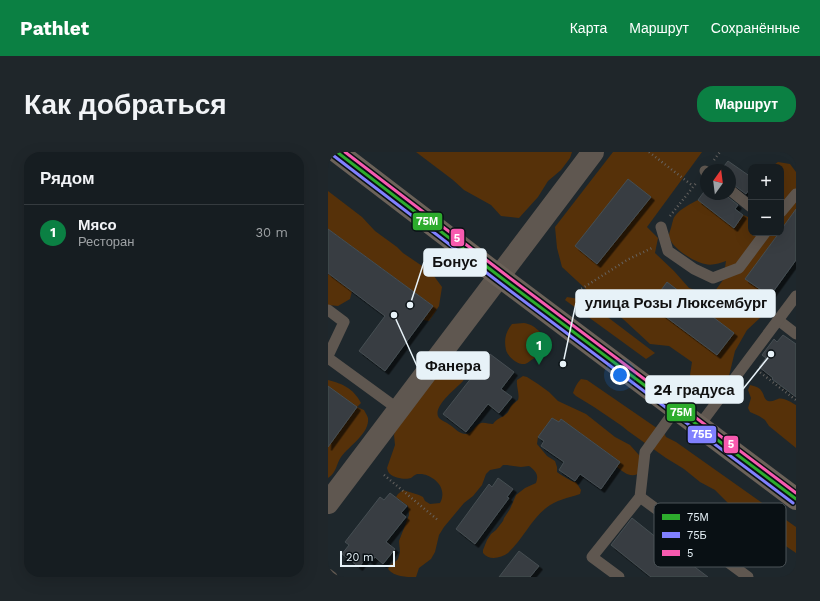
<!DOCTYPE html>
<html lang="ru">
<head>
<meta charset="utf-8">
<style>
  body { margin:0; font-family:"Work Sans",sans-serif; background:#1f262a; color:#f1f3f6 }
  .controls { position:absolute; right:12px; top:12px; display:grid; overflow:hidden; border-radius:8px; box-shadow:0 4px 16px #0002 }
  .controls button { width:36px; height:36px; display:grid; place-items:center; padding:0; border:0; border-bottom:1px solid #353b3f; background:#161d21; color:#f1f3f6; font:20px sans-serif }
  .compass { position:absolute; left:372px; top:12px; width:36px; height:36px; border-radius:50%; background:#161d21; box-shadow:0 4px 16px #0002; rotate:14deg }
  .scale { position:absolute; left:12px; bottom:10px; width:55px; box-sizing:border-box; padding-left:4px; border:2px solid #e7f2f8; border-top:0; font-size:11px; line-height:14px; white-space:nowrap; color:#e7f2f8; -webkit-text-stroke:3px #091014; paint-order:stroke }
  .you { position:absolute; left:292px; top:223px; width:14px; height:14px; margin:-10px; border:3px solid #fff; border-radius:50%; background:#1a73e8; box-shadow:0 0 0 6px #1a73e833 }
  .badge { display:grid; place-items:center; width:26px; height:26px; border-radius:50%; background:#0b8043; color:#fff; font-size:13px; font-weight:700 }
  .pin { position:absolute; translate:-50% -33px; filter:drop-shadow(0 1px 2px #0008) }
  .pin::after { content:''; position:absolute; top:21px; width:14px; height:12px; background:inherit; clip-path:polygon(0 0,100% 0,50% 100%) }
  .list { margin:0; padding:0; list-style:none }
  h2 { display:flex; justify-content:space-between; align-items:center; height:52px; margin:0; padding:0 16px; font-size:17px }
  h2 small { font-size:13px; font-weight:400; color:#9ea2a5 }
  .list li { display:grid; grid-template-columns:26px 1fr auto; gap:12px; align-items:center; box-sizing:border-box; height:56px; padding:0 16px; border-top:1px solid #353b3f }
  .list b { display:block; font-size:15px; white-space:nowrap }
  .list p { margin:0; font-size:13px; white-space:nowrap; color:#9ea2a5 }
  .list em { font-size:13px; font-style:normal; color:#9ea2a5 }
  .map { position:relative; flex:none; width:468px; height:425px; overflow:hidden; border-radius:16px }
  header { display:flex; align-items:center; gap:24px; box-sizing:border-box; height:56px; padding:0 20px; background:#0b8043; color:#fff }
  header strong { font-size:19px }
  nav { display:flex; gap:22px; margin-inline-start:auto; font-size:14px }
  .intro { display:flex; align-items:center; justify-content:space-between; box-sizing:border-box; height:96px; padding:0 24px }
  h1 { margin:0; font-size:28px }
  .button { padding:10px 18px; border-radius:16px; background:#0b8043; color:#fff; font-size:14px; font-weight:700 }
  main { display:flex; gap:24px; padding:0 24px }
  aside { flex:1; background:#161d21; border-radius:16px; box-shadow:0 4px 16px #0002 }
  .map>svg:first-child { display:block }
  .green { fill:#563109 }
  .building { fill:#373e43; stroke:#464e52; filter:url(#shadow) }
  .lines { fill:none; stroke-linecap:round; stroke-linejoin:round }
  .path { stroke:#666360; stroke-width:2.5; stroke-dasharray:1 3; stroke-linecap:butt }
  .service { stroke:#5f5750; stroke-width:11 }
  .minor { stroke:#5f5750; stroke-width:22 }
  .secondary { stroke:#6c6259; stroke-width:22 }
  .bus-1-casing { stroke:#091014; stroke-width:6 }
  .bus-2-casing { stroke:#091014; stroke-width:6 }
  .bus-3-casing { stroke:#091014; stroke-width:6 }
  .bus-1 { stroke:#2dac2d; stroke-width:3 }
  .bus-2 { stroke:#8080ff; stroke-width:3 }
  .bus-3 { stroke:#f75aaf; stroke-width:3 }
  .key { fill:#091014; stroke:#4c5458; stroke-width:1 }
  .key-label { font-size:11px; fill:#e7f2f8 }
  .leader { fill:none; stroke:#e7f2f8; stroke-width:1.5 }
  .callout-dot { fill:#e7f2f8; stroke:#091014; stroke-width:1.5 }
  .callout { fill:#e7f2f8; stroke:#e7f2f8; stroke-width:1.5 }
  .callout-label { font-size:15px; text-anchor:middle; font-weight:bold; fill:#111 }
  .line-badge { stroke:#091014; stroke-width:1.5 }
  .badge-label { font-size:11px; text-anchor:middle; font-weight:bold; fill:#fff }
</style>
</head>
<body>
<header>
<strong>Pathlet</strong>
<nav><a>Карта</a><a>Маршрут</a><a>Сохранённые</a></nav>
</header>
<div class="intro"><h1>Как добраться</h1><a class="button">Маршрут</a></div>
<main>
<aside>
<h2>Рядом<small></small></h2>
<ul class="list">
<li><span class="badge">1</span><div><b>Мясо</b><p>Ресторан</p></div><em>30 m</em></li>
</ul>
</aside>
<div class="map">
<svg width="468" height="425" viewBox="0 0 468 425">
  <defs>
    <filter id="shadow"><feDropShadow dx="3.5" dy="3.5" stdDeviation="0" flood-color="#0009"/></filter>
  </defs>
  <rect width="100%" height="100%" fill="#1e272c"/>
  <g class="green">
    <polygon points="88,0 244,0 242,6 233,18 220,29 210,45 191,66 173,64 163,53 136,38 125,28"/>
    <path d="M285,0H374L319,75L330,86L327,101L346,119L361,136L384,143L395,128L398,109C392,111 384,114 377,112C366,110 343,96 341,84C341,80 343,77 344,72C345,69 345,66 347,64C352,57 362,52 370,48L406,76L415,63L420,65L423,67V81H451L418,127L442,144L433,165L419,178L407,199L401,224L397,231L391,236L381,238L371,231L362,223L364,210L341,194L322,192L295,167L261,140L234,115L229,96L227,75Z"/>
    <polygon points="450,10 462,12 468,20 468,64 465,62 453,78 453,15 443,15"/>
    <polygon points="0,39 34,65 47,79 69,95 75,101 103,120 114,135 111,154 101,169 95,168 105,154 0,77"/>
    <polygon points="0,122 24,139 22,147 10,154 0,153"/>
    <polygon points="239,145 257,148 327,201 318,207 237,148"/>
    <path d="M196,171C203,172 207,175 212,180C218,185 220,196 213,202C211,204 208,205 205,207C203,208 200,211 197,212C190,213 180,205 178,198C176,188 177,181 184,172Z"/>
    <path d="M115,213C124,214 142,217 135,229C129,236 103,255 111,266C114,269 118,270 122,273C127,276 131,282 138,282C145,282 146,273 153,271C157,270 161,272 165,272C169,266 174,266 178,262C181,260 181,257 183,254C185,251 188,250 190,248C192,243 188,234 189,228L195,224L199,225L210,232L221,240L230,249L258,262L287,285L302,293L318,311C317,314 315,318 313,320C304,327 296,321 289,315L292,310L233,267L231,270L224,266L210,285L209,292L219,304L227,309L229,315V320C233,323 235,324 240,327C243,328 244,330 248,330L253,338L252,342C240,346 228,348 218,356C203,368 194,388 180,401C173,406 161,409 155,401V398L159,388L163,382L168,378L175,369L176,366L182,357L188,343L197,336L208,331C211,323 208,319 201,314L193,315L179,313H175L172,316L162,318L158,322L154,333L145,344L136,351L116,375L111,383L107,400L103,407L91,416L88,425C77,425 67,425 60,417L62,413L68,409L70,407L72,400L71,389L81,363L80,354L68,345L70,342L75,338L91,343L95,345L97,349L102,352L112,351C114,348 115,343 114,339C113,330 100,321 91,322C87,322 86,324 83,326C78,328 66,326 62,322C60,320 60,319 59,316L67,293L66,283L67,280Z"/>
    <path d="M253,227L259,228L336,281L338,285L348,290L468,375V401L440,382L432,372C428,370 423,371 419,368C414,364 411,359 405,356L387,338L372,330L356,317L338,306L300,279L294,274L266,255L248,244L245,241C247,235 249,231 253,227Z"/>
    <path d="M0,228C15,232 25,236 33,251L29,255L36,258C37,260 39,263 40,266C42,281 21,294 13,305C8,312 9,320 0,326Z"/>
    <path d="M422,233C439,236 433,246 440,249C445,250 446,248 450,247C455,245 464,251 468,253V296L441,274L437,268L431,264L422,260L420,256L423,246L420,238Z"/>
  </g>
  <g class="building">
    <polygon points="400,9 423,25 423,35 418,42 406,33 402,31 402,18 393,18"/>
    <polygon points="300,27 323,45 269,112 247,94"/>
    <polygon points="378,37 378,42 396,42 410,53 407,57 415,63 406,76 370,48"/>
    <polygon points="468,57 468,108 442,144 417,127 451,81 453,81 453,78"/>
    <polygon points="0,77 105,154 57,219 31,199 57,164 0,121"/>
    <polygon points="339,130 406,181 389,203 322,153"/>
    <polygon points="455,183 468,192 468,245 444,227 445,226 431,215 438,206 434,203 446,187 449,190"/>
    <polygon points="162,202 186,220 173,237 184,245 171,261 160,252 138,280 115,262"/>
    <polygon points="0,234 29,255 0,295"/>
    <polygon points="224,266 231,270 233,267 292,310 273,337 252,322 247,329 231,318 236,310 213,294 216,289 210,285"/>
    <polygon points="170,326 185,337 179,345 181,346 147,392 128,377 161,332 164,335"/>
    <polygon points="62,341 79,354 73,361 78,365 58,390 67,397 55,412 47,405 43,410 38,406 31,415 14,402 21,393 17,390 52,345 56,348"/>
    <polygon points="304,366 339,394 380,425 323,425 283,393"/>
    <polygon points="191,399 211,414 202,425 171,425"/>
  </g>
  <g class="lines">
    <g class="path">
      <polyline points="321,0 365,34"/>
      <polyline points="386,8 392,0"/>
      <polyline points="342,64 369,30"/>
      <polyline points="250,139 299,108 324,96"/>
      <polyline points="429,218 468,248"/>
      <polyline points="56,323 111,369"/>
    </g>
    <g class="service">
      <polyline points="377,19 378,20"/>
      <polyline points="402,38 423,55"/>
      <polyline points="453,60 468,42"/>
      <polyline points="333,75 340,99 366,117 385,126 411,116 437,81"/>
      <polyline points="0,158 16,170 0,204"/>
      <polyline points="450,168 468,182"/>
      <polyline points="0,206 70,257"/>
      <polyline points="371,274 468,144"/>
      <polyline points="312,345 420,425"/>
      <polyline points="0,422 4,425"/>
      <polyline points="291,425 264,405 312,345 317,300 348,257"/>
    </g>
    <polyline class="minor" points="0,351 265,0"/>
    <polyline class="secondary" points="9,0 171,124 468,347"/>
    <g class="bus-1-casing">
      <polyline id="bus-1" points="9,0 171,124 468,347"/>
    </g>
    <g class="bus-2-casing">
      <polyline id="bus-2" points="6,4 168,128 465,351"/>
    </g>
    <g class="bus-3-casing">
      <polyline id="bus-3" points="17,0 174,120 468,341"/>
    </g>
    <use href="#bus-1" class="bus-1"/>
    <use href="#bus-2" class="bus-2"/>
    <use href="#bus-3" class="bus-3"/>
  </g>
  <rect x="326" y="351" width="132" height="64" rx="6" class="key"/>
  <rect x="334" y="362" width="18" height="6" fill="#2dac2d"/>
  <rect x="334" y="380" width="18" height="6" fill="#8080ff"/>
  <rect x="334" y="398" width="18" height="6" fill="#f75aaf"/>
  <g class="key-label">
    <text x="359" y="369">75М</text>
    <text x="359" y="387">75Б</text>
    <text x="359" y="405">5</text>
  </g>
  <path class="leader" d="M82 153L96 110M235 212L248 151M66 163L89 214M443 202L415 237"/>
  <g class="callout-dot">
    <circle cx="82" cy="153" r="4"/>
    <circle cx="235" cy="212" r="4"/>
    <circle cx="66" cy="163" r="4"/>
    <circle cx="443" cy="202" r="4"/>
  </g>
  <g class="callout">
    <rect x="96" y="97" width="62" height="27" rx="4"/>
    <rect x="248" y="138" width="199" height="27" rx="4"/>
    <rect x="89" y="200" width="72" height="27" rx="4"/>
    <rect x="318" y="224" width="97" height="27" rx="4"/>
  </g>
  <g class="callout-label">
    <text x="127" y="115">Бонус</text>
    <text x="348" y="156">улица Розы Люксембург</text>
    <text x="125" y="219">Фанера</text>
    <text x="366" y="243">24 градуса</text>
  </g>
  <g class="line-badge">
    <rect x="84" y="60" width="31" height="19" rx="4" fill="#2dac2d"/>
    <rect x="122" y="76" width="15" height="19" rx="4" fill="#f75aaf"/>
    <rect x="338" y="251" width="30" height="19" rx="4" fill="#2dac2d"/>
    <rect x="359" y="273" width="30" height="19" rx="4" fill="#8080ff"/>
    <rect x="395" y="283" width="16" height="19" rx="4" fill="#f75aaf"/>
  </g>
  <g class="badge-label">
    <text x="99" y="73">75М</text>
    <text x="129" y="90">5</text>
    <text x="353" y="264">75М</text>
    <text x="374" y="286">75Б</text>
    <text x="403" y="296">5</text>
  </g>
</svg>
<div class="controls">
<button>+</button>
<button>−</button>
</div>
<svg class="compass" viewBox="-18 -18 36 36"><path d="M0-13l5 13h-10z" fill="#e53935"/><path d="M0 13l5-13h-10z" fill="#9ea2a5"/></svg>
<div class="scale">20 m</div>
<div class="you"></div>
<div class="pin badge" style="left:211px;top:213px">1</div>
</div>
</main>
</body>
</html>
